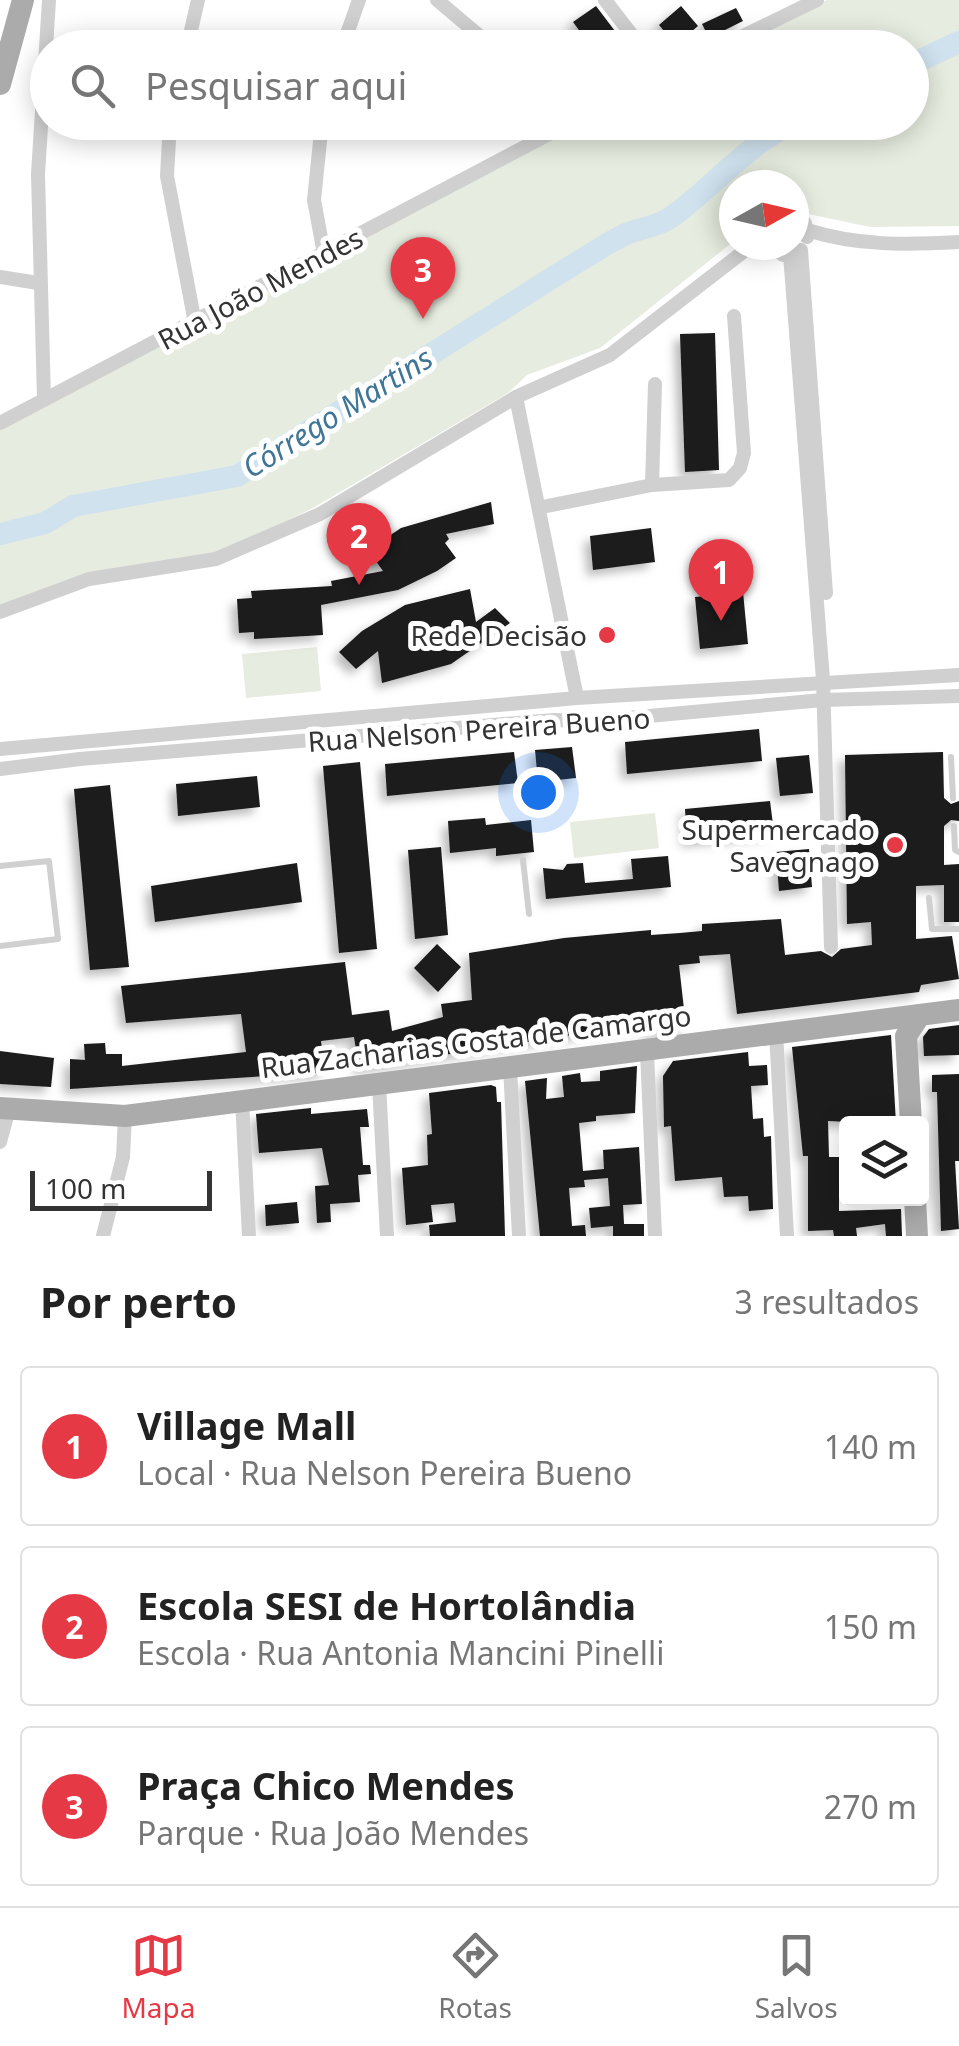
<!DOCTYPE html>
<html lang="pt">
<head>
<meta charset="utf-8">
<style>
  body { margin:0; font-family:"Noto Sans",sans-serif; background:#f2f2f2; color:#222 }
  .controls { position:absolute; right:30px; bottom:30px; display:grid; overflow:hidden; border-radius:10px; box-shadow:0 5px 25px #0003 }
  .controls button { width:90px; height:90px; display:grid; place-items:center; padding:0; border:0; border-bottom:2px solid #e0e0e0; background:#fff; color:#222; font:50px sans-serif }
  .compass { position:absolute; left:719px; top:170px; width:90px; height:90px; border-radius:50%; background:#fff; box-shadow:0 5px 25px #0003; rotate:82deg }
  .scale { position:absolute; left:30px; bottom:25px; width:182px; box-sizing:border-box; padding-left:10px; border:5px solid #333; border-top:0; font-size:28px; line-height:35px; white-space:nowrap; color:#333; -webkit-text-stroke:8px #fff; paint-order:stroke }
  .you { position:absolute; left:538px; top:792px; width:35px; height:35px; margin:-25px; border:8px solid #fff; border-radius:50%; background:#1a73e8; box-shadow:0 0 0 15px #1a73e833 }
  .badge { display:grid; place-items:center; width:65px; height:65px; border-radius:50%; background:#e63946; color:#fff; font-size:32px; font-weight:700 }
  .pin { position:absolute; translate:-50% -82px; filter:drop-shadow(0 2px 5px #0008) }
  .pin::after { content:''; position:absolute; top:52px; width:35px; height:30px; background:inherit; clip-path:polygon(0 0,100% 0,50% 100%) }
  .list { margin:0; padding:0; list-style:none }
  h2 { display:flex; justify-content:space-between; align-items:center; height:130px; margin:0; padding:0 40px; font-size:42px }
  h2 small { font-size:32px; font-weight:400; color:#767676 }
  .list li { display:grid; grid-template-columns:65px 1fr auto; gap:30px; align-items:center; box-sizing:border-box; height:160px; margin:0 20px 20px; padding:0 20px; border:2px solid #e0e0e0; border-radius:10px }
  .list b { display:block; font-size:38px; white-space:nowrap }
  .list p { margin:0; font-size:32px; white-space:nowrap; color:#767676 }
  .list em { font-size:32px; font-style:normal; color:#767676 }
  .icon { flex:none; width:55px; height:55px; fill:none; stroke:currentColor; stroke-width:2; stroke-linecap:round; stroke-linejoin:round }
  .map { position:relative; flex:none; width:959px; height:1236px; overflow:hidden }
  .search { position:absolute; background:#fff; box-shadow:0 5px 25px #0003; left:30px; right:30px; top:30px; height:110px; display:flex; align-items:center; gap:25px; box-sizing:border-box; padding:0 35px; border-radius:55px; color:#767676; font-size:38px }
  .sheet { height:670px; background:#fff }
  nav { display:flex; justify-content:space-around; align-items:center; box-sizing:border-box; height:140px; border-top:2px solid #e0e0e0; background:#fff; font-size:28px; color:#767676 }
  nav a { display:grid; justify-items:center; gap:5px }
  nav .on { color:#e63946 }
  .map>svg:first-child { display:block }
  .green { fill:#e6ecdf }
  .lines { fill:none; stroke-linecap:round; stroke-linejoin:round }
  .river { stroke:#cfe2ee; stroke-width:22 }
  .building { fill:#1a1a1a; filter:url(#shadow) }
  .lane { stroke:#d0d0d0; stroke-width:6 }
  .street { stroke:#d0d0d0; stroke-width:14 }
  .primary { stroke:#ababab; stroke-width:22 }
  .poi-dot { fill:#e63946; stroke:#fff; stroke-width:4 }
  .labels { text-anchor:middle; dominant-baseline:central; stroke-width:10; stroke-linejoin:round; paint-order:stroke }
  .street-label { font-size:28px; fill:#333; stroke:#fff }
  .poi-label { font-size:28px; fill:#333; stroke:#fff; text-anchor:end }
  .water-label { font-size:30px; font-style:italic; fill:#3f7597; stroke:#fff }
</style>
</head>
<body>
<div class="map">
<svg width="959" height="1236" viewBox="0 0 959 1236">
  <defs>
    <filter id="shadow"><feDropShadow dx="-6" dy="6" stdDeviation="5" flood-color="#0004"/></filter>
  </defs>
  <rect width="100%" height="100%" fill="#fff"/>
  <g class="green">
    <polygon points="827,0 959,0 959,226 870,227 794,211 794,185 734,185 734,241 600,348 527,375 508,393 313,508 218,555 0,607 0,429 581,123 912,122 912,48 725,47"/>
    <polygon points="317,647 321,691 246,698 242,654"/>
    <polygon points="655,813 659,848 574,858 570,822"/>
  </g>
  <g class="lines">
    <g class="river">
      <polyline points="912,64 959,42"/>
      <path d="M0,534L45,523L73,506L237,476L584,258C598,250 611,241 626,234C640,228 657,227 670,218C714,187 745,145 795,122"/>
    </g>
  </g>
  <g class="building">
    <polygon points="596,6 624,43 625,45 603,48 592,31 584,37 573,22"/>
    <polygon points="681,6 698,26 676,45 659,25"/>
    <polygon points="736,8 743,21 709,38 702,24"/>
    <polygon points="715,333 719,470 685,472 680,334"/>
    <polygon points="491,502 494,524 446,534 449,539 445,543 456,558 437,571 398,590 321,605 323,635 254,639 254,632 239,633 237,599 252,598 251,591 332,586 331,581 383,571 368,550 401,528"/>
    <polygon points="651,528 655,562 593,570 590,536"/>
    <polygon points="470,589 476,622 495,608 510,623 451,664 382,683 378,651 356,669 339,652 362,631 405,605"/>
    <polygon points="743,592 748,644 700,649 695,597"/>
    <polygon points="759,729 762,761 627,774 625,742"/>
    <polygon points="572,747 576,778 538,782 535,750"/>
    <polygon points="514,752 518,783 387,796 385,764"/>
    <polygon points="943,752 944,798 951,804 959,801 959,821 951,820 944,826 944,865 959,864 959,922 944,922 944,885 916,886 916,939 952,936 959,979 921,985 919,992 737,1014 730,954 699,956 700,963 679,965 686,1027 648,1032 647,1025 611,1029 359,1068 354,1037 321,1041 325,1072 70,1089 70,1059 85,1060 84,1044 105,1043 106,1054 122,1054 122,1066 246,1052 241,1014 126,1023 121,986 345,962 352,1015 389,1010 392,1031 443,1017 441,1004 472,1000 469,953 564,938 651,930 651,935 680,933 702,931 702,924 781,919 785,955 821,951 832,957 841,949 872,945 871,922 847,924 845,755"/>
    <polygon points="809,755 813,793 780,796 776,758"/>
    <polygon points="360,762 377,949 339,953 323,766"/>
    <polygon points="257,776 260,807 178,816 176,784"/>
    <polygon points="110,785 129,967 90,970 74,789"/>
    <polygon points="770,801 774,833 687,841 685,809"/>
    <polygon points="485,818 486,825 531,820 534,852 496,856 496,848 450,853 448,821"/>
    <polygon points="441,847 448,935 415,939 408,850"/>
    <polygon points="809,849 812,887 779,891 776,852"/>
    <polygon points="668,856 671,887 546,899 543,868 563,870 567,864 583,863 585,883 633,879 631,859"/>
    <polygon points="297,863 302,902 155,922 151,886"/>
    <polygon points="437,944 461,967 438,992 414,968"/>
    <polygon points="959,1025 959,1055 924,1056 923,1037 929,1029"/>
    <polygon points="891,1035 896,1124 828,1121 829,1157 839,1157 839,1211 901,1209 902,1236 886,1236 885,1224 856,1228 857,1236 834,1236 833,1230 808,1231 808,1156 803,1156 792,1047"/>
    <polygon points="0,1051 54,1058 51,1087 0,1084"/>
    <polygon points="748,1052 749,1066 767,1065 768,1085 751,1086 753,1119 763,1118 764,1137 771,1136 773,1209 749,1211 748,1196 724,1197 722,1177 675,1181 671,1126 664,1127 663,1076 673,1061"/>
    <polygon points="637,1066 635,1113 596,1116 596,1121 579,1123 583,1171 604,1169 603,1150 639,1147 642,1204 623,1205 624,1224 644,1224 644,1236 613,1236 613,1226 591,1228 589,1208 610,1206 608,1178 584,1180 585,1187 569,1188 572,1226 585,1225 586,1236 540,1236 525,1081 547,1078 546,1099 564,1097 562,1076 580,1073 581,1082 600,1081 600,1071"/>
    <polygon points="959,1074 959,1161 955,1161 959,1229 941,1231 937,1092 932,1092 932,1075"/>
    <polygon points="491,1085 496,1087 497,1102 501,1102 505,1236 430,1236 429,1225 456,1222 454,1203 431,1205 433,1222 406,1225 402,1168 428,1165 427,1135 432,1134 429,1093"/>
    <polygon points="311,1108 311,1114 367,1109 369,1127 360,1127 363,1165 370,1165 371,1174 358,1175 360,1202 330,1204 331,1222 317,1223 315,1186 329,1185 322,1148 259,1153 256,1114"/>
    <polygon points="297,1202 299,1223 266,1226 265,1205"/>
  </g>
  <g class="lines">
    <g class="lane">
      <polyline points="479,122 491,137"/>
      <polyline points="951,757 953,798"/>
      <polyline points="954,826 955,850 959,852"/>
      <polyline points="523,860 529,914"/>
      <polyline points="0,866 49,861 58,939 0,946"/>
      <polyline points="929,898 932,929 959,929"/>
    </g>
    <g class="street">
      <polyline points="437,0 494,48"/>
      <polyline points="605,0 642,48"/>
      <polyline points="187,48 198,0"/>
      <polyline points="342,48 359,0"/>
      <polyline points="718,48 817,0"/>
      <polyline points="170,122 167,176 195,323"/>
      <polyline points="322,122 314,200 324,254"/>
      <polyline points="794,215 805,223 807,237"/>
      <path d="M807,230C858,246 906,245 959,242"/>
      <polyline points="770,245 783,255 795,253"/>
      <polyline points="801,250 826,593"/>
      <polyline points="790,255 823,680 831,947"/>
      <polyline points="0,277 38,283"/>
      <polyline points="516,397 577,698"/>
      <polyline points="44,399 38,174 49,0"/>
      <polyline points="0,423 572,122"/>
      <polyline points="652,485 655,384"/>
      <polyline points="542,507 652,485 729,480 740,468 744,453 734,316"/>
      <polyline points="0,612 89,579 216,559 320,514 516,397 610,355 752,245"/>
      <polyline points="0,749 577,698 959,675"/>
      <polyline points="0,769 80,759 554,720 594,721 823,700 959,696"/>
      <polyline points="776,1032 787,1236"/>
      <polyline points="647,1052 655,1236"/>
      <polyline points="510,1068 519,1236"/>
      <polyline points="379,1084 387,1236"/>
      <polyline points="242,1100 249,1236"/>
      <polyline points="0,1142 9,1109"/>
      <polyline points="103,1236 123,1157 125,1116"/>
    </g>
    <g class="primary">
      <polyline points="0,84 23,0"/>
      <polyline points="0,1108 125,1116 959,1010"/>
      <polyline points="911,1124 906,1036 920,1015"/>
      <polyline points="915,1198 917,1236"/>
    </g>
  </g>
  <g class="poi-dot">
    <circle cx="607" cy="635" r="10"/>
    <circle cx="895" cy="845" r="10"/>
  </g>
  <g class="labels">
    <g class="street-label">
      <text transform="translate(260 288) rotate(-28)">Rua João Mendes</text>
      <text transform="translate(479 729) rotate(-4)">Rua Nelson Pereira Bueno</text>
      <text transform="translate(476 1041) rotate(-7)">Rua Zacharias Costa de Camargo</text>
    </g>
    <g class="poi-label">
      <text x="587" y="635">Rede Decisão</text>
      <text x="875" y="829">Supermercado<tspan x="875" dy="32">Savegnago</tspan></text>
    </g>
    <g class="water-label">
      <text transform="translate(337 412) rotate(-32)">Córrego Martins</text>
    </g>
  </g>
</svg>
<div class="controls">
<button><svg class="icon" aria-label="layers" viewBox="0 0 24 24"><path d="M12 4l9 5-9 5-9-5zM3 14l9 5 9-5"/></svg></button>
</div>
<svg class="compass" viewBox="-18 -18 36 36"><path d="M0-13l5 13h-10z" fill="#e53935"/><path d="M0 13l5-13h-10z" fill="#767676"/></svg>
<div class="scale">100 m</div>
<div class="you"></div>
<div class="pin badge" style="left:721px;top:621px">1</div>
<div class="pin badge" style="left:359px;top:585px">2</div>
<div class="pin badge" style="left:423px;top:319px">3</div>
<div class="search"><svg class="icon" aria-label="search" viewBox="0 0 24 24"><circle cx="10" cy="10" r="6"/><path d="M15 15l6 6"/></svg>Pesquisar aqui</div>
</div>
<section class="sheet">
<h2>Por perto<small>3 resultados</small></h2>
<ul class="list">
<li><span class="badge">1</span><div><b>Village Mall</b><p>Local · Rua Nelson Pereira Bueno</p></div><em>140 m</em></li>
<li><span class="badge">2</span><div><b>Escola SESI de Hortolândia</b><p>Escola · Rua Antonia Mancini Pinelli</p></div><em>150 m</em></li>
<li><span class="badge">3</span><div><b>Praça Chico Mendes</b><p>Parque · Rua João Mendes</p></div><em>270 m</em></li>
</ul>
</section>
<nav>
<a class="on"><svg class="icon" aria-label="map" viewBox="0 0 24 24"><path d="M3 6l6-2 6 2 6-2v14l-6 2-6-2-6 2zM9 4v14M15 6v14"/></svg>Mapa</a>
<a><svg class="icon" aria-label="directions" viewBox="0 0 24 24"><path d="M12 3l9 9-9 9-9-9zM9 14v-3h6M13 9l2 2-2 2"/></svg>Rotas</a>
<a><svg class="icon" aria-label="saved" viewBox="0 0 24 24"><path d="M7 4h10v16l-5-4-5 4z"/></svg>Salvos</a>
</nav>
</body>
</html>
